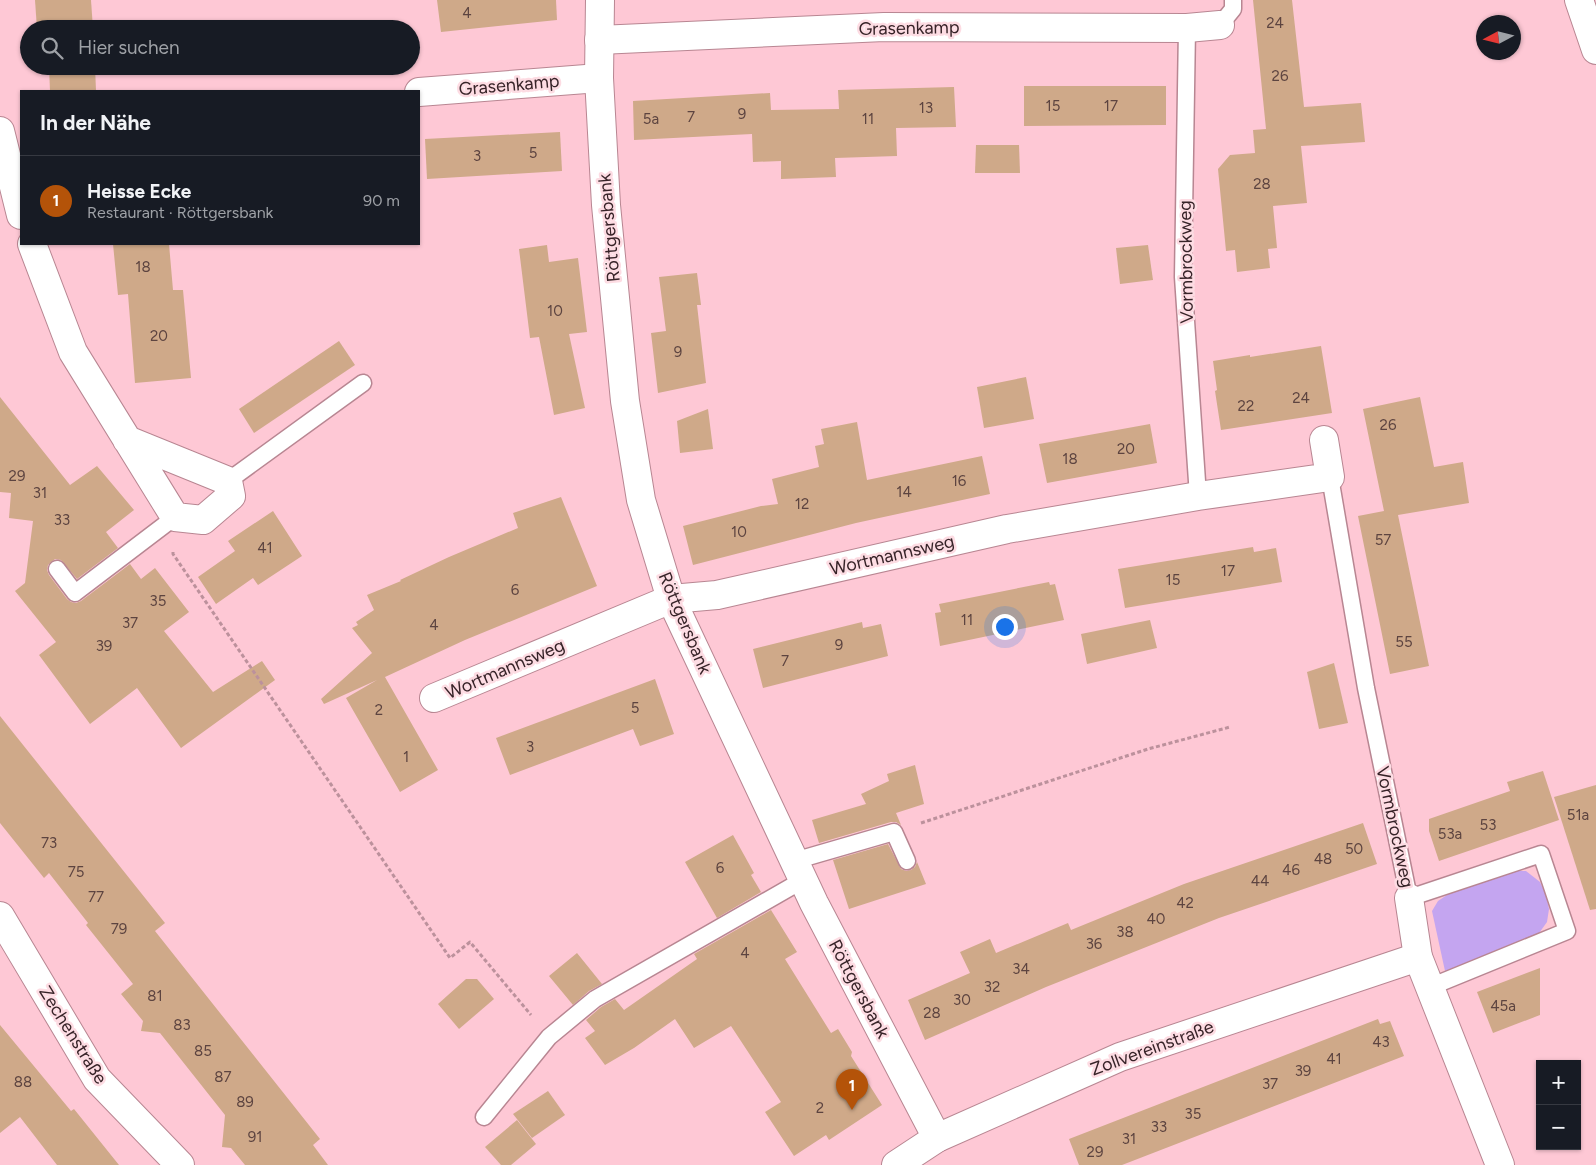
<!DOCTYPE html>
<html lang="de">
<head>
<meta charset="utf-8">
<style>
  body { margin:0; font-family:Figtree,sans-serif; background:#242831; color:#f1f3f6 }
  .controls { position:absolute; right:15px; bottom:15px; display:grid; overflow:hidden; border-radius:0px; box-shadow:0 1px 4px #0004 }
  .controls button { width:45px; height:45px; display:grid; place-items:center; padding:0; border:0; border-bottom:1px solid #363941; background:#171b24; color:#f1f3f6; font:25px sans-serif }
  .compass { position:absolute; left:1476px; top:15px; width:45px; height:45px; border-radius:50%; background:#171b24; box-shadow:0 1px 4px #0004; rotate:263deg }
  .you { position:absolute; left:1004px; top:626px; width:18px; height:18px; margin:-12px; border:4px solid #fff; border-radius:50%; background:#1a73e8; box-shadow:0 0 0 8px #1a73e833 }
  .badge { display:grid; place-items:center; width:32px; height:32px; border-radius:50%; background:#b45309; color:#fff; font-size:16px; font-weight:700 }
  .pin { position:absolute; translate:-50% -41px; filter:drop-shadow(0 1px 2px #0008) }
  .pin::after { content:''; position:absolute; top:26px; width:18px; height:15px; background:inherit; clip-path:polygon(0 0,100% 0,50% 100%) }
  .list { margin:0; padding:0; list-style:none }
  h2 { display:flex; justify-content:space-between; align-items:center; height:65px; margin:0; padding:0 20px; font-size:21px }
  h2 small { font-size:16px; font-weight:400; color:#9ea1a6 }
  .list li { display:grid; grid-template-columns:32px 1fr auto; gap:15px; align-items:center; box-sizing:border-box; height:90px; padding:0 20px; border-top:1px solid #363941 }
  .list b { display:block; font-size:19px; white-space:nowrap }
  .list p { margin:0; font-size:16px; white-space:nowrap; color:#9ea1a6 }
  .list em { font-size:16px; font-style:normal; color:#9ea1a6 }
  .icon { flex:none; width:28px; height:28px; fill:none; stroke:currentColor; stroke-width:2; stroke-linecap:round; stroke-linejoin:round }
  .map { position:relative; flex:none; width:1596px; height:1165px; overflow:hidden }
  .search { position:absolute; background:#171b24; box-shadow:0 1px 4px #0004; left:20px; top:20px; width:400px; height:55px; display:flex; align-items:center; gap:12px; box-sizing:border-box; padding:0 18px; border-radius:28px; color:#9ea1a6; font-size:19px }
  .panel { position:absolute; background:#171b24; box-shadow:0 1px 4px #0004; left:20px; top:90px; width:400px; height:155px; border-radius:0px }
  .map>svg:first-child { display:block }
  .green { fill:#c4a5f0 }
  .building { fill:#cfa989 }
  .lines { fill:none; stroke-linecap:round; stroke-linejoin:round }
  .lane-casing { stroke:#b88692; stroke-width:19 }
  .street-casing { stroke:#b88692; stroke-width:30 }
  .highway-casing { stroke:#b88692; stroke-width:30 }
  .path { stroke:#bc919c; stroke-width:3; stroke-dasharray:4 2.5; stroke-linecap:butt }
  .lane { stroke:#fff; stroke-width:16 }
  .street { stroke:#fff; stroke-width:28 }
  .highway { stroke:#fff; stroke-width:28 }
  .labels { text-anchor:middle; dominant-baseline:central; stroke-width:5; stroke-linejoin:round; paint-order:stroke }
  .number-label { font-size:15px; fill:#5d4440 }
  .street-label { font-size:18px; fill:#372328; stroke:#fddce3 }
</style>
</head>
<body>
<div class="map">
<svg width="1596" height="1165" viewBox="0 0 1596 1165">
  <rect width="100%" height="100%" fill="#fec8d5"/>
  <polygon class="green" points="1514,871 1526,871 1540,882 1546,895 1549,909 1547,922 1537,936 1445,971 1432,911 1438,901 1450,893"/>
  <g class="building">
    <polygon points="35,0 91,0 93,29 37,29"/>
    <polygon points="437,0 556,0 557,20 441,32"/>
    <polygon points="1253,0 1292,0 1304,107 1361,103 1365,142 1301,146 1307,203 1273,206 1277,248 1268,249 1270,268 1237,272 1235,250 1226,251 1218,169 1230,155 1255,153 1253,130 1266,129"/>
    <polygon points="49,66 95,66 96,91 50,91"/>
    <polygon points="1024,86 1166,86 1166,125 1024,126"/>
    <polygon points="954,87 956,127 896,128 897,156 835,158 836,177 781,179 781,161 753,162 752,134 634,140 633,101 770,93 771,110 839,109 838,90"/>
    <polygon points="560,132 562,171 427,179 425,139"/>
    <polygon points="976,145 1019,145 1020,173 975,173"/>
    <polygon points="113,244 169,244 173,290 183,290 191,378 135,383 128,294 118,295"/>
    <polygon points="547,245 549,262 578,258 587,332 569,334 585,408 554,415 539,337 530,338 519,249"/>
    <polygon points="1148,245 1153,280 1120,284 1116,248"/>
    <polygon points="697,273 701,305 697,305 706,383 658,393 651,333 666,331 659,277"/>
    <polygon points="339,341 355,365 254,433 239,409"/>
    <polygon points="1321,346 1332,413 1221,430 1215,391 1217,390 1213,361 1250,355 1250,357"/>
    <polygon points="1026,377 1034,419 984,428 977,387"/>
    <polygon points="0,397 70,485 97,466 134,510 106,532 118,548 77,579 61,560 55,559 48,565 47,570 49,575 67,599 71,602 76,603 81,601 130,564 141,579 155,568 189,612 164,631 213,692 262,661 275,680 181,748 137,688 90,724 39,655 56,642 15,591 25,583 33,521 9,518 11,493 0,492"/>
    <polygon points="1420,397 1434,467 1463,462 1469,503 1398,515 1429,666 1390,674 1358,516 1384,511 1363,409"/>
    <polygon points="708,409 713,449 680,453 677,421"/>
    <polygon points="857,422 867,480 982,456 990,494 856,523 693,565 683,526 761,506 778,504 772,479 819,467 815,446 824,444 821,429"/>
    <polygon points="1150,424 1157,463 1047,483 1039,444"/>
    <polygon points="561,497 597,586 465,640 385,677 438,770 400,792 346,698 377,680 324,704 321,699 372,653 352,628 358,625 356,622 374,610 367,595 401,581 400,580 449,557 518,528 513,513"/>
    <polygon points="273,511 302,556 258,585 253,578 216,604 198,577 235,551 228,541"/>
    <polygon points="1253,547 1254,552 1276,548 1282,582 1125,608 1118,569"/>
    <polygon points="1049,582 1050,585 1055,584 1064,620 940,646 935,613 941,612 939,604"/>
    <polygon points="1150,620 1157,648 1087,664 1081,634"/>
    <polygon points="862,622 863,628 881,624 888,656 763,688 753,649"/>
    <polygon points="1334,663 1348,723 1319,729 1307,672"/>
    <polygon points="655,679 674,734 640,746 633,729 510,775 496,738"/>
    <polygon points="0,716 165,923 155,931 320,1139 313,1145 328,1165 245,1165 231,1148 222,1147 225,1115 160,1033 141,1031 143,1021 121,994 133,984 86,925 88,923 49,873 44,878 0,823"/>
    <polygon points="915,765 924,804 896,813 901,825 896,822 891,822 819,843 812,820 866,804 861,794 889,781 887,774"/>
    <polygon points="1543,771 1559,820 1439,861 1429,831 1429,819 1510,791 1507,782"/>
    <polygon points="1596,785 1596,909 1590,910 1554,797"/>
    <polygon points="1363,823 1377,864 1219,918 1046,987 925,1040 908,1000 970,973 960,952 990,939 996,953 1068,923 1071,930 1184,884"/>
    <polygon points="733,835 754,873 751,875 761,892 717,918 685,862"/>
    <polygon points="888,844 901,869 906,871 911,870 915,867 917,862 926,884 849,909 833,860"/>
    <polygon points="771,910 797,952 785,959 831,1033 838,1029 852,1052 851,1056 882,1105 829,1140 826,1135 794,1156 765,1112 781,1102 731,1026 694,1048 675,1019 634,1048 605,1065 585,1038 595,1031 586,1020 601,1007 615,999 624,1010 697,959 694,954"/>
    <polygon points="577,953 602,984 589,991 573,1005 549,976"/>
    <polygon points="1540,968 1540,1015 1493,1033 1477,992"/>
    <polygon points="466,979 477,979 494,999 459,1029 438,1004"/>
    <polygon points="1378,1019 1380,1024 1390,1021 1404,1056 1122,1165 1079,1165 1069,1139"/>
    <polygon points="0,1025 71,1111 74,1109 119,1165 57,1165 20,1117 0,1133"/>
    <polygon points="548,1091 565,1115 532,1138 513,1114"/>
    <polygon points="517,1120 536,1144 511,1165 501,1165 485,1147"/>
  </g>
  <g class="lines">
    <g class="lane-casing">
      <g id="lane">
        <polyline points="1220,25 1233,9 1233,0"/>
        <polyline points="1187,28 1183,277 1198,496"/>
        <polyline points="1330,477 1366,688 1409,898 1541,854 1567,931 1430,987"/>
        <polyline points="228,481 363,383"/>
        <polyline points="57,569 75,593 175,517"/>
        <polyline points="794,861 894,832 907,861"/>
        <polyline points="484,1117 549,1037 595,999 803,880"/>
      </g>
    </g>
    <g class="street-casing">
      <g id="street">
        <polyline points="600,0 599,78 606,205 625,401 641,500 671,599 814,903 937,1138"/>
        <polyline points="599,40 884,27 1187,28 1220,25"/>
        <polyline points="419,92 599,78"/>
        <polyline points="0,131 21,215"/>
        <polyline points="32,244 73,352 175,517 203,520 231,496 228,481 127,440"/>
        <polyline points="434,698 671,599 717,595 1007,529 1198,496 1330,477 1324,440"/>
        <polyline points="1409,898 1418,957 1500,1165"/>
        <polyline points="0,916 97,1079 180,1165"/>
        <polyline points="896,1165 937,1138 1120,1057 1418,957"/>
      </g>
    </g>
    <g class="highway-casing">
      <polyline id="highway" points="1579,0 1596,50"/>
    </g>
    <g class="path">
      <polyline points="173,552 173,554 450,958 470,942 531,1015"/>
      <polyline points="921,823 1148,749 1230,727"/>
    </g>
    <use href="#lane" class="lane"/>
    <use href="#street" class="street"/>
    <use href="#highway" class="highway"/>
  </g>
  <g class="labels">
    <g class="number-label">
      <text x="467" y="13">4</text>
      <text x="1275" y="23">24</text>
      <text x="1280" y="76">26</text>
      <text x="1053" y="106">15</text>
      <text x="1111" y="106">17</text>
      <text x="926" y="108">13</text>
      <text x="742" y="114">9</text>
      <text x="691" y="117">7</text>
      <text x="651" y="119">5a</text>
      <text x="868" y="119">11</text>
      <text x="533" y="153">5</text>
      <text x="477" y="156">3</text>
      <text x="1262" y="184">28</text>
      <text x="143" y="267">18</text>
      <text x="555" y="311">10</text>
      <text x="159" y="336">20</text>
      <text x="678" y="352">9</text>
      <text x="1301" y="398">24</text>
      <text x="1246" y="406">22</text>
      <text x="1388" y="425">26</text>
      <text x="1126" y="449">20</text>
      <text x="1070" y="459">18</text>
      <text x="17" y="476">29</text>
      <text x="959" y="481">16</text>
      <text x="904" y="492">14</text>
      <text x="40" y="493">31</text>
      <text x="802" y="504">12</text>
      <text x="62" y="520">33</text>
      <text x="739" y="532">10</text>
      <text x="1383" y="540">57</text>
      <text x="265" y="548">41</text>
      <text x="1228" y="571">17</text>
      <text x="1173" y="580">15</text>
      <text x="515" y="590">6</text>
      <text x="158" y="601">35</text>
      <text x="967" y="620">11</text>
      <text x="130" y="623">37</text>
      <text x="434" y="625">4</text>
      <text x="1404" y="642">55</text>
      <text x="839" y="645">9</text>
      <text x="104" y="646">39</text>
      <text x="785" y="661">7</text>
      <text x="635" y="708">5</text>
      <text x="379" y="710">2</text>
      <text x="530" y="747">3</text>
      <text x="406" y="757">1</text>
      <text x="1578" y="815">51a</text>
      <text x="1488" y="825">53</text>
      <text x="1450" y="834">53a</text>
      <text x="49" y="843">73</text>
      <text x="1354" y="849">50</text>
      <text x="1323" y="859">48</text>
      <text x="720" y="868">6</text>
      <text x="1291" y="870">46</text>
      <text x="76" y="872">75</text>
      <text x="1260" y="881">44</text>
      <text x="96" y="897">77</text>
      <text x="1185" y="903">42</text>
      <text x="1156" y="919">40</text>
      <text x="119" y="929">79</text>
      <text x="1125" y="932">38</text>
      <text x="1094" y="944">36</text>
      <text x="745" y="953">4</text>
      <text x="1021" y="969">34</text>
      <text x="992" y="987">32</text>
      <text x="155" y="996">81</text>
      <text x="962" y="1000">30</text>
      <text x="1503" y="1006">45a</text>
      <text x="932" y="1013">28</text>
      <text x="182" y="1025">83</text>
      <text x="1381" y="1042">43</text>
      <text x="203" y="1051">85</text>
      <text x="1334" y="1059">41</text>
      <text x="1303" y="1071">39</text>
      <text x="223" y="1077">87</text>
      <text x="23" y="1082">88</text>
      <text x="1270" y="1084">37</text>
      <text x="245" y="1102">89</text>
      <text x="820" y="1108">2</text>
      <text x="1193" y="1114">35</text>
      <text x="1159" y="1127">33</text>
      <text x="255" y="1137">91</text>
      <text x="1129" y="1139">31</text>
      <text x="1095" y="1152">29</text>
    </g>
    <g class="street-label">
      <text transform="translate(909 28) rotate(-1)">Grasenkamp</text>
      <text transform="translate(509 85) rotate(-5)">Grasenkamp</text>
      <text transform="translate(609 228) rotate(-95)">Röttgersbank</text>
      <text transform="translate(1186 262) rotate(-91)">Vormbrockweg</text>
      <text transform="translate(892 555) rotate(-13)">Wortmannsweg</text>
      <text transform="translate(685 623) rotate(67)">Röttgersbank</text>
      <text transform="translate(505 669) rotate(-23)">Wortmannsweg</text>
      <text transform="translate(1395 827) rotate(78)">Vormbrockweg</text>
      <text transform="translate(859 989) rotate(62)">Röttgersbank</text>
      <text transform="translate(73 1035) rotate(58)">Zechenstraße</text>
      <text transform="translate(1152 1048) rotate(-20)">Zollvereinstraße</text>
    </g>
  </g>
</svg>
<div class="controls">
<button>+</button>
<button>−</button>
</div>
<svg class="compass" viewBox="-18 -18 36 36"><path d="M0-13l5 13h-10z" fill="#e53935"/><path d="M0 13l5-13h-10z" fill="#9ea1a6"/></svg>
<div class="you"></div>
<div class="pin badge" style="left:852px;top:1110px">1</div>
<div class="search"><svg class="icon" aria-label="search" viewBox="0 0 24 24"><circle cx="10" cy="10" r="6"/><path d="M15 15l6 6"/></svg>Hier suchen</div>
<section class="panel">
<h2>In der Nähe<small></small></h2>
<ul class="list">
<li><span class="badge">1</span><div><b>Heisse Ecke</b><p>Restaurant · Röttgersbank</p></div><em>90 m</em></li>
</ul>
</section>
</div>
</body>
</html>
